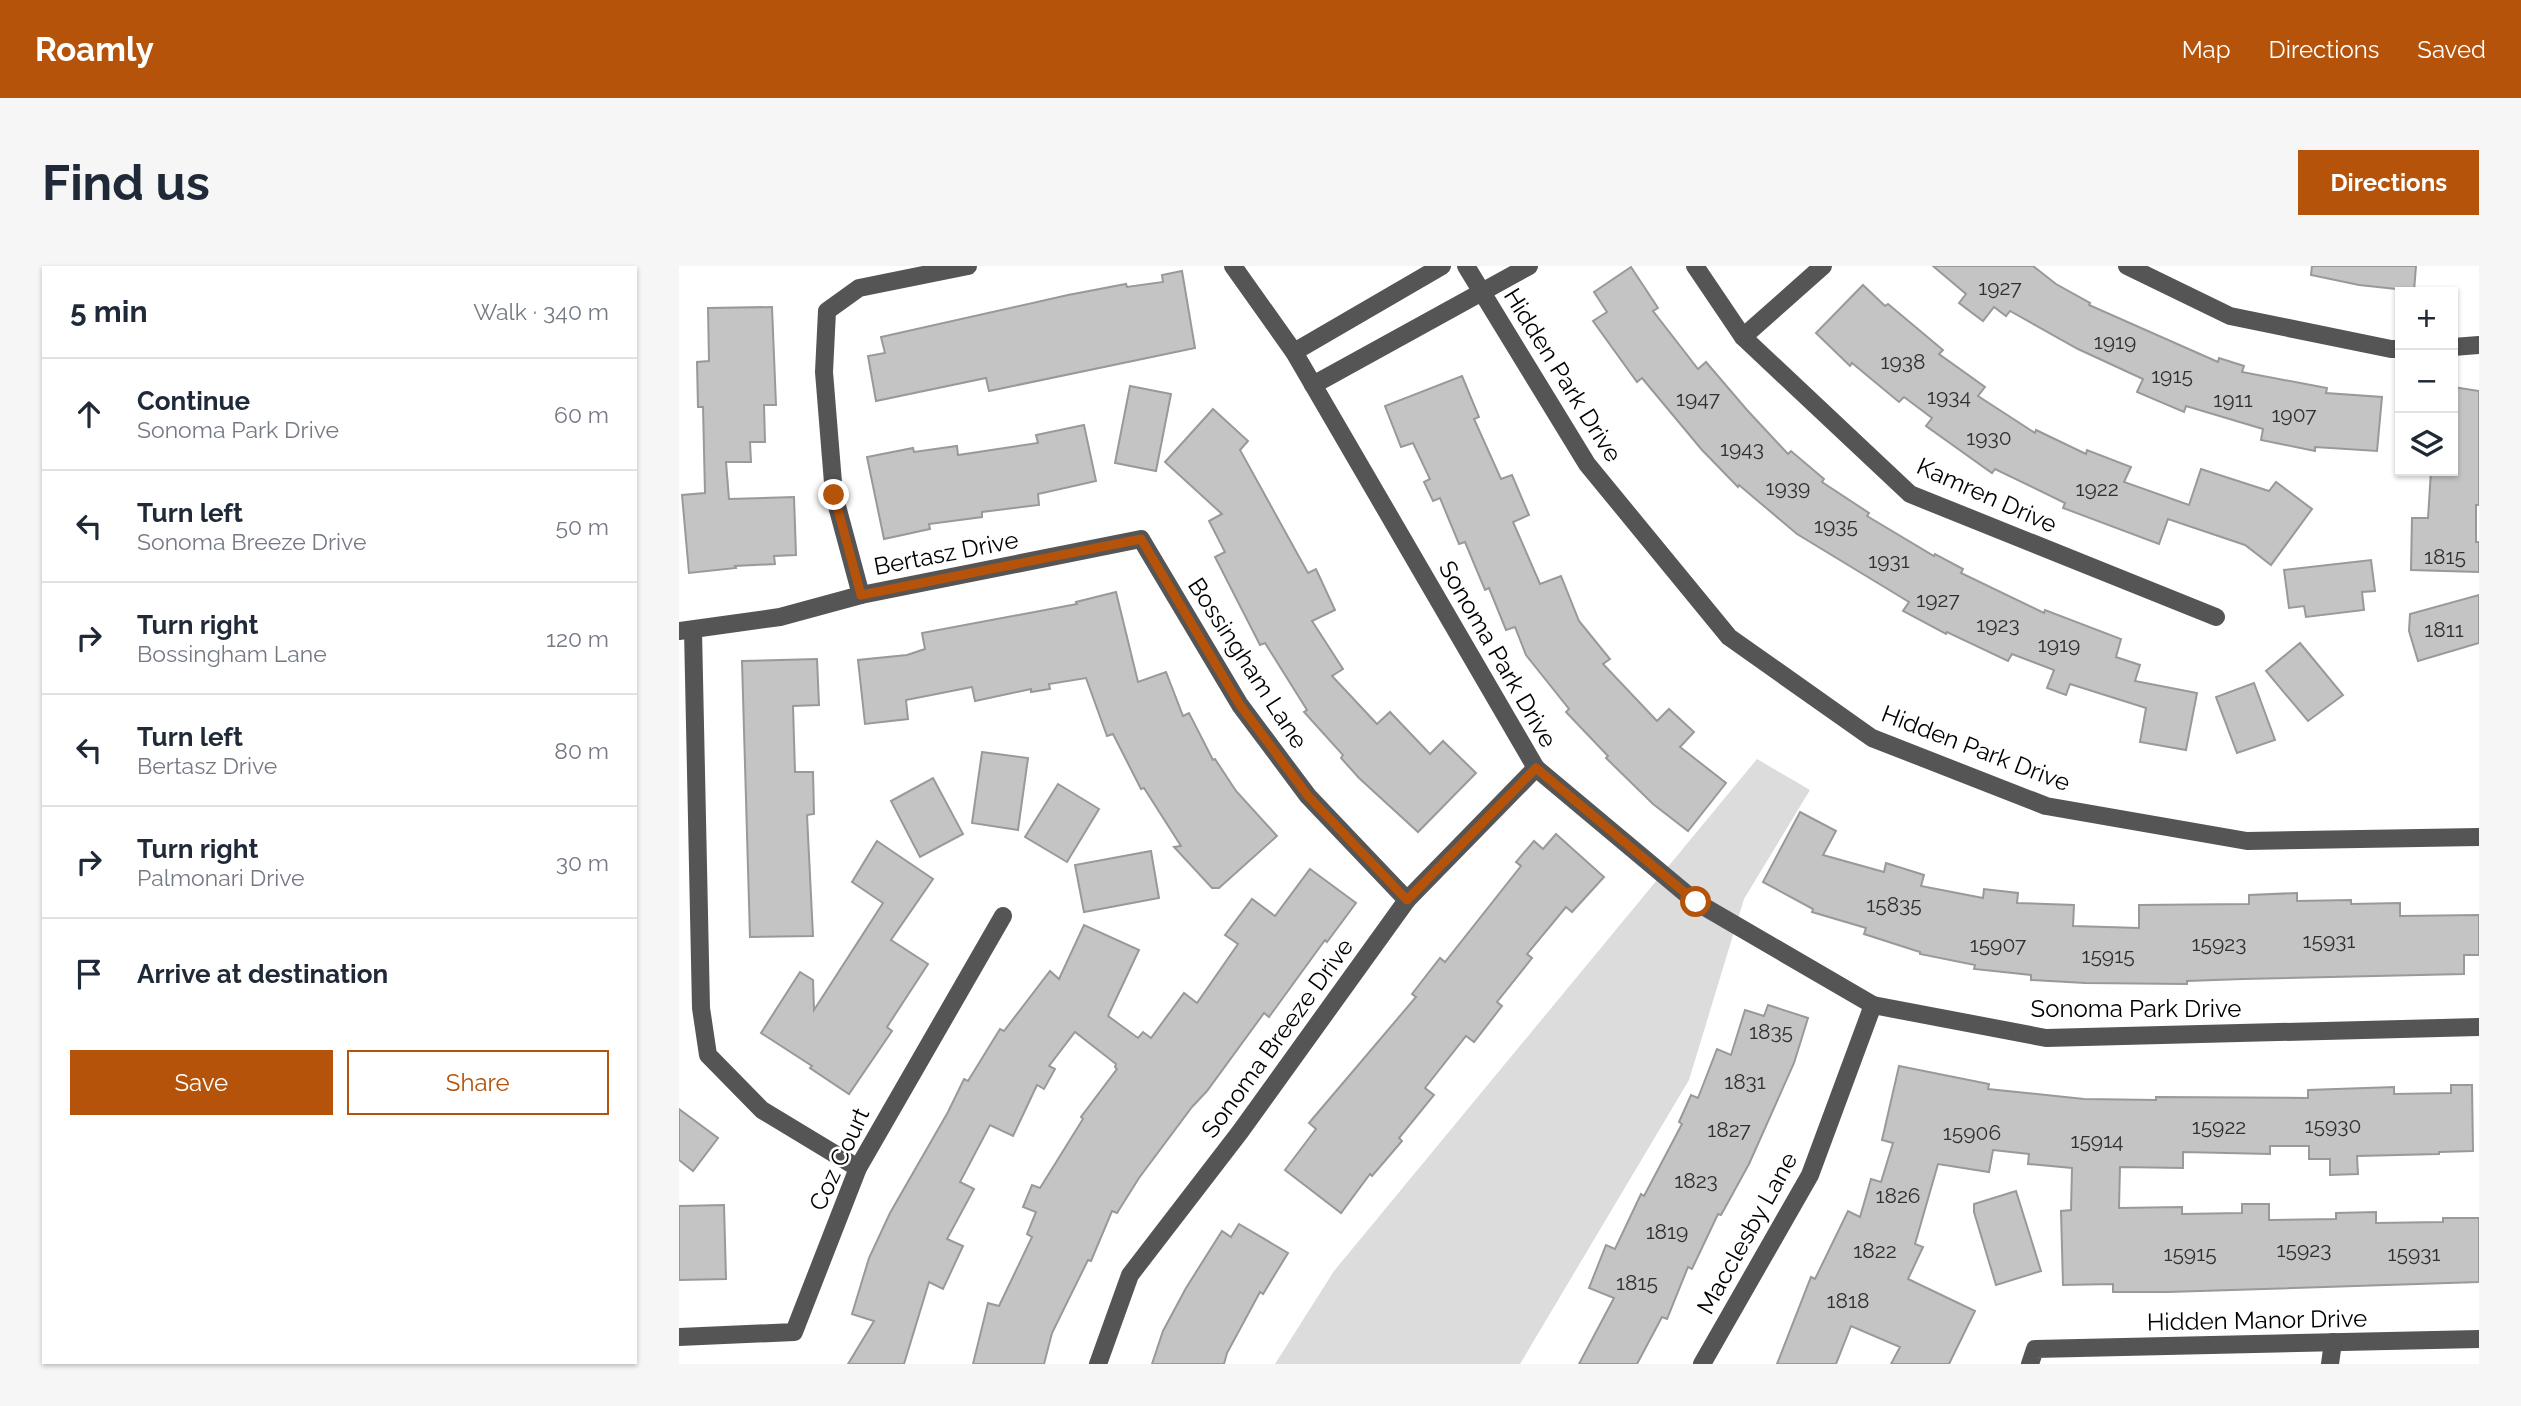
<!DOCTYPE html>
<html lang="en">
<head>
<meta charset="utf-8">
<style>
  body { margin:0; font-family:Raleway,sans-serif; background:#f6f6f7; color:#1f2937 }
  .controls { position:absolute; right:21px; top:21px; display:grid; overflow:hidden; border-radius:0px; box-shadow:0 2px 5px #0004 }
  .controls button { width:63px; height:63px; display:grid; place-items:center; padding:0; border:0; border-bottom:2px solid #e0e1e3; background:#fff; color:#1f2937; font:35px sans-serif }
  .stop { position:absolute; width:21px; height:21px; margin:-16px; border:5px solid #b45309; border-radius:50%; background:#fff }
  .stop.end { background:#b45309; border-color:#fff; box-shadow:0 2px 7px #0008 }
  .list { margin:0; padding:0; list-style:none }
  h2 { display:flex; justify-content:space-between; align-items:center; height:91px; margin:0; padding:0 28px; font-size:30px }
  h2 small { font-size:23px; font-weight:400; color:#747a83 }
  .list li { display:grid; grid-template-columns:46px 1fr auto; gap:21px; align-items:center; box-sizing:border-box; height:112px; padding:0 28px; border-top:2px solid #e0e1e3 }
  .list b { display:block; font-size:26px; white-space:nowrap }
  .list p { margin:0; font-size:23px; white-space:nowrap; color:#747a83 }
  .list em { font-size:23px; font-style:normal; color:#747a83 }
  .actions { display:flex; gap:14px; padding:21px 28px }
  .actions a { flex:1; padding:16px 0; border:2px solid #b45309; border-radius:0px; text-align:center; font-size:24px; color:#b45309 }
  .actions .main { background:#b45309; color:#fff }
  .icon { flex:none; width:38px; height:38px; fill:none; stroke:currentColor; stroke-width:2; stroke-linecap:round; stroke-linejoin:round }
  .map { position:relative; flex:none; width:1800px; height:1098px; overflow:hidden; border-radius:0px }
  header { display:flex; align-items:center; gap:42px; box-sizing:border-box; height:98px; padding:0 35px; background:#b45309; color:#fff }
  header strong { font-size:33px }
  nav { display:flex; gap:38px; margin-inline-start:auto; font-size:24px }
  .intro { display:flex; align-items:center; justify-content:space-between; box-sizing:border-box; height:168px; padding:0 42px }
  h1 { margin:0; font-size:49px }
  .button { padding:18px 32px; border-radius:0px; background:#b45309; color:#fff; font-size:24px; font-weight:700 }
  main { display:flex; gap:42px; padding:0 42px }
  aside { flex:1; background:#fff; border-radius:0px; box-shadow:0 2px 5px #0004 }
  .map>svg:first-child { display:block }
  .green { fill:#dcdcdc }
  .building { fill:#c4c4c4; stroke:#999; stroke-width:2 }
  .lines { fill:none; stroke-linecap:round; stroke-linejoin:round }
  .minor { stroke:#555; stroke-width:18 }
  .route { stroke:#b45309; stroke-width:9 }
  .labels { text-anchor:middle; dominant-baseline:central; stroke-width:5; stroke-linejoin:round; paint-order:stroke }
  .number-label { font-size:21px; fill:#313131 }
  .street-label { font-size:24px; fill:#000; stroke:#fff }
</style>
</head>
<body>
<header>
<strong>Roamly</strong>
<nav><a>Map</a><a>Directions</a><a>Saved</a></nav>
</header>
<div class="intro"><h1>Find us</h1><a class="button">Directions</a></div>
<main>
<aside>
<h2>5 min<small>Walk · 340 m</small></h2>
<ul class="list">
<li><svg class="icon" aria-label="ahead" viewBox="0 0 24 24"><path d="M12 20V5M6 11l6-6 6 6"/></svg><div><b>Continue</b><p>Sonoma Park Drive</p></div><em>60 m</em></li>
<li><svg class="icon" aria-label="left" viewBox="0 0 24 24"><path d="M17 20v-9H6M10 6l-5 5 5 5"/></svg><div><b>Turn left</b><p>Sonoma Breeze Drive</p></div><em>50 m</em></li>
<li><svg class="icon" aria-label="right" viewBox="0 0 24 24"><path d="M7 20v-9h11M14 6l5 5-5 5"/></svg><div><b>Turn right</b><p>Bossingham Lane</p></div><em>120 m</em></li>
<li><svg class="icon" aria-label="left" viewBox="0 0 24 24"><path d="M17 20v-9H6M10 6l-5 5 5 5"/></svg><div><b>Turn left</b><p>Bertasz Drive</p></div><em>80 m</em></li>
<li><svg class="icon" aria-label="right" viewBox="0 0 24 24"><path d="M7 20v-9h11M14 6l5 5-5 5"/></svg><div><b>Turn right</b><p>Palmonari Drive</p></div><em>30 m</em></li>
<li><svg class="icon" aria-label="arrive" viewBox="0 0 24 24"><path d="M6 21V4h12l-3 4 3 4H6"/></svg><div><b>Arrive at destination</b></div></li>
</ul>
<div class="actions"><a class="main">Save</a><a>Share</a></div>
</aside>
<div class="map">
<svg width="1800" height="1098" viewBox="0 0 1800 1098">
  <rect width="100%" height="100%" fill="#fff"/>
  <polygon class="green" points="1078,493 1131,524 1065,633 1010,814 841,1098 596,1098 655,1005"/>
  <g class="building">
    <polygon points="1254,0 1354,0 1377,18 1411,37 1410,39 1539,96 1540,92 1565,100 1563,106 1648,122 1647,127 1703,131 1698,185 1636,181 1636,185 1582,174 1584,163 1507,140 1505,146 1458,126 1464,113 1399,83 1331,45 1327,50 1315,41 1304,55 1280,37 1287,28"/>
    <polygon points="1633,0 1737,0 1735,25 1680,19 1632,9"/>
    <polygon points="952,1 979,42 974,45 1019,103 1027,96 1068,144 1109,188 1112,185 1145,213 1143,216 1190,247 1188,250 1255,290 1256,288 1284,303 1282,307 1365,347 1366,344 1442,373 1437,391 1461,399 1456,415 1518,427 1507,484 1461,476 1467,442 1391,418 1387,429 1368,422 1375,404 1333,388 1329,395 1268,366 1267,368 1224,345 1230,336 1118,268 1060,219 1059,221 1023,184 963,112 958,116 914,55 928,46 915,26"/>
    <polygon points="503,5 516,82 310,125 307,112 197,135 189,90 206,87 202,71 389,29 447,18 448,21 484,16 483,9"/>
    <polygon points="1184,19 1206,40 1209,38 1264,84 1260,88 1306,121 1299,130 1356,167 1357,164 1407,188 1408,184 1452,201 1445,216 1510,239 1522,203 1590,225 1597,216 1633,243 1592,299 1566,279 1489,253 1480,278 1384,242 1386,237 1316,203 1313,207 1247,160 1253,152 1225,131 1220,136 1173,97 1171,100 1137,67"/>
    <polygon points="93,41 97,139 85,139 86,176 71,176 72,196 47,196 50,233 115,231 117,289 95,290 96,298 56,300 57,302 10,307 3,229 26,227 24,141 19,141 18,96 30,95 29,42"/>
    <polygon points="783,110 800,151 795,153 822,213 833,209 850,249 834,256 861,318 882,310 900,355 931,393 924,398 978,455 990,443 1015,466 1001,481 1047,517 1009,565 974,538 927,492 929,490 887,446 890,443 847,389 836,361 827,364 810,322 806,324 786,276 780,278 761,232 754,235 745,216 751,213 734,177 722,181 706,140"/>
    <polygon points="451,120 492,128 477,205 436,197"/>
    <polygon points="1774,121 1800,125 1800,239 1797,239 1797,276 1800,276 1800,306 1732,304 1733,252 1749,252 1752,205 1774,205"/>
    <polygon points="534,143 569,175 561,184 629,307 637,303 656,344 633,355 664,403 653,410 698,458 711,446 751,488 764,475 797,507 739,566 680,512 662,492 664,489 625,446 628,444 586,377 581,379 536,291 546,286 530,255 543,248 486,196"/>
    <polygon points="405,159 417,215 359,228 360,239 303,246 303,251 250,258 251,263 205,273 188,191 234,182 235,186 278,180 279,189 359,177 357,169"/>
    <polygon points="1692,294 1696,325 1683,326 1685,344 1627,351 1625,340 1610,342 1605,304"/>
    <polygon points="437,326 459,416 487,406 504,450 510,447 534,494 536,493 557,525 598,570 540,622 533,622 495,581 502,580 465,522 462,523 434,468 428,470 407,412 370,418 371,423 352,426 352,423 296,435 293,421 227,434 229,453 186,458 179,394 228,389 246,383 243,367 398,338 397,336"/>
    <polygon points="1800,329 1800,377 1739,395 1730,365 1731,348"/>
    <polygon points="1621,377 1664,429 1629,455 1587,405"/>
    <polygon points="138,393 140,439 114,440 116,506 134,506 135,548 128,549 134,670 71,671 63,395"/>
    <polygon points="1575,417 1596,474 1558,487 1537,431"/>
    <polygon points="303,486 349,492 339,564 293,557"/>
    <polygon points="254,512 284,568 241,591 212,535"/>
    <polygon points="379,518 420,543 388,596 346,571"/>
    <polygon points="1121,546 1157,565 1144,589 1205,606 1207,597 1245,609 1242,620 1304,632 1305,623 1339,627 1338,637 1395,639 1394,660 1460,662 1460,639 1570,638 1570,629 1618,627 1618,635 1672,634 1672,638 1721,637 1721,650 1800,649 1800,689 1785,689 1785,708 1564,713 1508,715 1508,718 1406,717 1352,714 1352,709 1295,703 1296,699 1241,688 1241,686 1185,668 1187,662 1133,646 1134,643 1084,616"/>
    <polygon points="877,568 925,611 893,646 887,641 848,688 853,692 818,736 823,740 795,776 787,770 746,822 755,829 720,872 723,875 693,910 691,908 662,947 606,904 637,863 630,857 737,731 733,728 761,692 766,696 842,600 837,596 855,575 864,583"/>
    <polygon points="198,575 254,613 212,674 249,698 208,761 213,765 170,828 131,802 133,800 82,767 121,706 134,714 135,744 204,637 173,616"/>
    <polygon points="472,585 480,632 405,646 396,599"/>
    <polygon points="631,603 677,637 648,676 646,674 590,751 585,747 528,825 513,841 460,912 438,947 433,945 412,995 409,994 373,1067 365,1098 294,1098 309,1037 320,1040 353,971 348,968 357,946 344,941 353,919 361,922 404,853 402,851 438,803 436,801 437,798 396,766 370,800 376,803 365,823 358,819 334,870 311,859 281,916 295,923 268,973 284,980 264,1023 250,1016 225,1098 169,1098 195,1055 173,1048 190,992 211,947 269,846 285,813 289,815 321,763 325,765 371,705 380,713 405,659 460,684 429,750 459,772 464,766 472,772 505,727 518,737 559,678 546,669 573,633 596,650"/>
    <polygon points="1089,739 1129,752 1115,797 1070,898 1042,949 1039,948 1013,1003 1009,1001 988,1053 983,1051 958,1098 900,1098 935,1032 910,1022 927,979 936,983 962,928 965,930 1003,858 1000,856 1012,829 1019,832 1038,783 1052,789 1066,744 1085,750"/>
    <polygon points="1220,800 1310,818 1309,823 1405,833 1477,834 1477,831 1629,832 1629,824 1715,821 1715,828 1772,827 1772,819 1793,819 1794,885 1760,886 1760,888 1678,890 1679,908 1651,909 1651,893 1630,893 1630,880 1591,880 1591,888 1504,886 1504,902 1441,901 1440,942 1503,941 1503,948 1563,947 1563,938 1590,938 1590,954 1657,953 1657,947 1697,946 1697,957 1764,956 1764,952 1800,952 1800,1016 1489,1026 1434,1026 1434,1018 1384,1019 1382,945 1392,944 1393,902 1349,898 1350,888 1314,884 1310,906 1259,898 1236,978 1244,981 1229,1013 1296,1045 1270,1098 1212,1098 1221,1081 1172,1060 1157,1098 1098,1098 1132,1011 1136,1013 1169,945 1181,951 1192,913 1202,916 1214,877 1203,874"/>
    <polygon points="0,843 39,872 14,905 0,894"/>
    <polygon points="1337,925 1362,1005 1317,1019 1295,946 1295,938"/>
    <polygon points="45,939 47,1013 0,1014 0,940"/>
    <polygon points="560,958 609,987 584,1028 581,1026 548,1087 545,1098 473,1098 484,1065 507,1022 543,965 552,971"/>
  </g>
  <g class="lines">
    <g class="minor">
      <polyline points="554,0 615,86 857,502 1017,636 1194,739 1367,772 1800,761"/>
      <polyline points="787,0 908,198 1050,371 1193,472 1367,540 1568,575 1800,571"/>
      <polyline points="1016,0 1064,71 1231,228 1537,351"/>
      <polyline points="1448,0 1551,50 1712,83 1721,83"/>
      <polyline points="1064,71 1144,0"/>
      <polyline points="1774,81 1800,79"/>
      <polyline points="615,86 763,0"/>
      <polyline points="634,119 850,0"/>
      <polyline points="182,329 155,229 145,106 148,45 180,22 289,0"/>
      <polyline points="14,364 22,742 29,789 83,844 179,902"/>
      <polyline points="0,365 101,351 182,329 462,273 561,439 629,530 728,634"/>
      <polyline points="0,1071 115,1066 179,902 324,650"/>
      <polyline points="419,1098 451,1009 561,866 728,634 857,502"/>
      <polyline points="1023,1098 1131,909 1194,739"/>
      <polyline points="1351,1098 1356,1083 1800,1073"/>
      <polyline points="1651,1098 1654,1076"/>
    </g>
  </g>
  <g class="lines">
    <polyline class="route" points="155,229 182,329 462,273 561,439 629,530 728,634 857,502 1017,636"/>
  </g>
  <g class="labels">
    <g class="number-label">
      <text x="1321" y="21">1927</text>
      <text x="1436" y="75">1919</text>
      <text x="1224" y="95">1938</text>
      <text x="1493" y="109">1915</text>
      <text x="1270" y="130">1934</text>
      <text x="1019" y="132">1947</text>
      <text x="1554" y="133">1911</text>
      <text x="1615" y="148">1907</text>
      <text x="1310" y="171">1930</text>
      <text x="1063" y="182">1943</text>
      <text x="1109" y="221">1939</text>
      <text x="1418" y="222">1922</text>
      <text x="1157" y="259">1935</text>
      <text x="1766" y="290">1815</text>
      <text x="1210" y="294">1931</text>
      <text x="1259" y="333">1927</text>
      <text x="1319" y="358">1923</text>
      <text x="1765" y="363">1811</text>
      <text x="1380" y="378">1919</text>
      <text x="1215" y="638">15835</text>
      <text x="1650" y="674">15931</text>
      <text x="1540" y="677">15923</text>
      <text x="1319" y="678">15907</text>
      <text x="1429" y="689">15915</text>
      <text x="1092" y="765">1835</text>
      <text x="1066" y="815">1831</text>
      <text x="1654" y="859">15930</text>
      <text x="1540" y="860">15922</text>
      <text x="1050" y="863">1827</text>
      <text x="1293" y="866">15906</text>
      <text x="1418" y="874">15914</text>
      <text x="1017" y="914">1823</text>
      <text x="1219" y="929">1826</text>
      <text x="988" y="965">1819</text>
      <text x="1625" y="983">15923</text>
      <text x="1196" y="984">1822</text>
      <text x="1511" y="987">15915</text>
      <text x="1735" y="987">15931</text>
      <text x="958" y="1016">1815</text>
      <text x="1169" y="1034">1818</text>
    </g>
    <g class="street-label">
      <text transform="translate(884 109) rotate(58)">Hidden Park Drive</text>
      <text transform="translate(1308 229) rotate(24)">Kamren Drive</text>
      <text transform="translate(267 287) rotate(-11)">Bertasz Drive</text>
      <text transform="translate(819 388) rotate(60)">Sonoma Park Drive</text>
      <text transform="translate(569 397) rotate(57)">Bossingham Lane</text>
      <text transform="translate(1297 482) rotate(21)">Hidden Park Drive</text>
      <text x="1457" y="742">Sonoma Park Drive</text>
      <text transform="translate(598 772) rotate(-54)">Sonoma Breeze Drive</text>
      <text transform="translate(160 893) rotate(-65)">Coz Court</text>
      <text transform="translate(1068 967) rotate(-61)">Macclesby Lane</text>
      <text transform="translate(1578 1054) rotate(-1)">Hidden Manor Drive</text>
    </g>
  </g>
</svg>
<div class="controls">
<button>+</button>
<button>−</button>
<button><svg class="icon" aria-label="layers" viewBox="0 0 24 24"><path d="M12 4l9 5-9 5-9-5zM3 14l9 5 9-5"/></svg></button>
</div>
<div class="stop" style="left:1017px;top:636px"></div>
<div class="stop end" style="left:155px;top:229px"></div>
</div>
</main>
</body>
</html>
